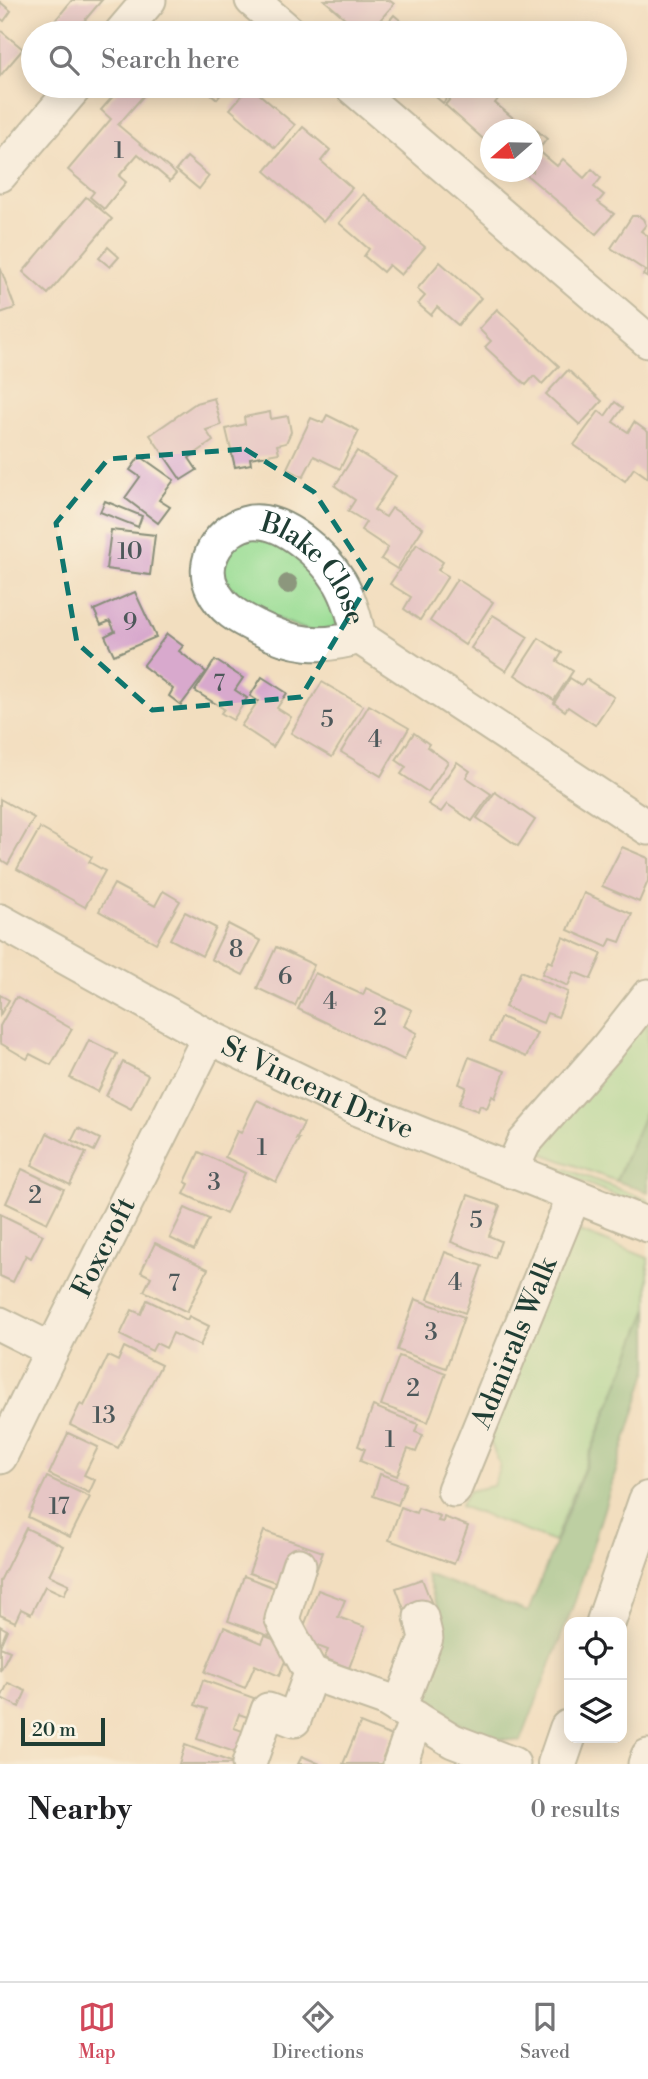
<!DOCTYPE html>
<html lang="en">
<head>
<meta charset="utf-8">
<style>
  body { margin:0; font-family:"Libre Bodoni",serif; background:#f6f6f6; color:#202124 }
  .controls { position:absolute; right:21px; bottom:21px; display:grid; overflow:hidden; border-radius:14px; box-shadow:0 4px 18px #0003 }
  .controls button { width:63px; height:63px; display:grid; place-items:center; padding:0; border:0; border-bottom:2px solid #e0e0e0; background:#fff; color:#202124; font:35px sans-serif }
  .compass { position:absolute; left:480px; top:119px; width:63px; height:63px; border-radius:50%; background:#fff; box-shadow:0 4px 18px #0003; rotate:250deg }
  .scale { position:absolute; left:21px; bottom:18px; width:84px; box-sizing:border-box; padding-left:7px; border:4px solid #1f3d34; border-top:0; font-size:19px; line-height:24px; white-space:nowrap; color:#1f3d34; -webkit-text-stroke:5px #fcf5e5; paint-order:stroke }
  .list { margin:0; padding:0; list-style:none }
  h2 { display:flex; justify-content:space-between; align-items:center; height:91px; margin:0; padding:0 28px; font-size:30px }
  h2 small { font-size:23px; font-weight:400; color:#757577 }
  .icon { flex:none; width:38px; height:38px; fill:none; stroke:currentColor; stroke-width:2; stroke-linecap:round; stroke-linejoin:round }
  .map { position:relative; flex:none; width:648px; height:1764px; overflow:hidden }
  .search { position:absolute; background:#fff; box-shadow:0 4px 18px #0003; left:21px; right:21px; top:21px; height:77px; display:flex; align-items:center; gap:18px; box-sizing:border-box; padding:0 24px; border-radius:38px; color:#757577; font-size:26px }
  .sheet { height:217px; background:#fff }
  nav { display:flex; justify-content:space-around; align-items:center; box-sizing:border-box; height:98px; border-top:2px solid #e0e0e0; background:#fff; font-size:19px; color:#757577 }
  nav a { display:grid; justify-items:center; gap:4px }
  nav .on { color:#d1495b }
  .map>svg:first-child { display:block }
  .green { fill:#9add94; stroke:#5c8d64; stroke-width:2 }
  .forest { fill:#7bbc7e; stroke:#4d7c59; stroke-width:2 }
  .building { fill:#d8a9cd }
  .lines { fill:none; stroke-linecap:round; stroke-linejoin:round }
  .minor-casing { stroke:#888e7a; stroke-width:37 }
  .major-casing { stroke:#888e7a; stroke-width:42 }
  .minor { stroke:#fff; stroke-width:33 }
  .major { stroke:#fff; stroke-width:38 }
  .tree { fill:#8c977d }
  .marked { fill:none; stroke:#0f766e; stroke-width:5; stroke-dasharray:14 9; stroke-linejoin:round }
  .labels { text-anchor:middle; dominant-baseline:central; stroke-width:5; stroke-linejoin:round; paint-order:stroke }
  .number-label { font-size:24px; fill:#4d585a }
  .street-label { font-size:28px; fill:#1f3d34; stroke:#fcf5e5 }
</style>
</head>
<body>
<div class="map">
<svg width="648" height="1764" viewBox="0 0 648 1764">
  <rect width="100%" height="100%" fill="#fcf5e5"/>
  <filter id="ink" filterUnits="userSpaceOnUse"><feTurbulence type="fractalNoise" baseFrequency=".0143" numOctaves="2"/><feDisplacementMap in="SourceGraphic" scale="14" xChannelSelector="R" yChannelSelector="G"/><feConvolveMatrix kernelMatrix="1 2 1 2 8 2 1 2 1" color-interpolation-filters="sRGB"/></filter>
  <filter id="wash" filterUnits="userSpaceOnUse"><feTurbulence type="fractalNoise" baseFrequency=".00686" numOctaves="4" result="noise"/><feDisplacementMap in="SourceGraphic" scale="28" xChannelSelector="R" yChannelSelector="G"/><feGaussianBlur stdDeviation="1.57" result="paint"/><feColorMatrix in="noise" values="0 0 0 0 0 0 0 0 0 0 0 0 0 0 0 0 0 1.4 0 .05"/><feComposite in="paint" operator="in"/></filter>
  <g filter="url(#wash)">
    <rect width="100%" height="100%" fill="#f2debf"/>
    <g class="green">
      <polygon points="267,534 324,578 340,619 334,629 311,632 235,603 219,561 232,542"/>
      <polygon points="648,1013 648,1106 616,1181 541,1153 541,1143"/>
      <polygon points="542,1160 648,1200 648,1208 547,1168"/>
      <polygon points="573,1228 648,1258 648,1309 554,1542 460,1506 469,1491 493,1486 500,1465 491,1444 489,1432"/>
    </g>
    <g class="forest">
      <polygon points="648,1106 648,1192 616,1181"/>
      <polygon points="648,1309 648,1369 576,1598 521,1741 485,1737 417,1703 444,1626 426,1574 528,1612"/>
    </g>
    <g id="blocks">
      <g class="building">
        <polygon points="72,0 102,0 74,33 45,33"/>
        <polygon points="324,0 389,0 394,4 369,33 362,33"/>
        <polygon points="0,2 11,11 4,21 0,18"/>
        <polygon points="394,15 415,33 379,33"/>
        <polygon points="0,30 23,49 0,76"/>
        <polygon points="122,86 152,86 118,125 176,174 170,181 138,154 119,176 126,182 104,209 90,197 94,192 68,170 111,119 101,110"/>
        <polygon points="202,86 228,86 217,99"/>
        <polygon points="250,86 295,125 275,148 230,109"/>
        <polygon points="423,86 457,86 443,103"/>
        <polygon points="461,86 502,86 506,89 495,103 523,126 527,122 547,139 538,150 557,166 563,159 584,178 592,169 601,178 594,187 604,195 598,202 614,214 596,234 523,172 533,172 533,130 490,130 490,145 445,105"/>
        <polygon points="303,127 330,150 321,161 352,188 323,222 265,171"/>
        <polygon points="187,157 209,176 199,189 176,170"/>
        <polygon points="363,194 425,247 401,275 389,265 383,272 364,256 369,249 339,223"/>
        <polygon points="86,197 112,219 48,294 23,272"/>
        <polygon points="632,216 639,216 643,219 646,225 641,231 648,236 648,278 643,275 646,271 611,248"/>
        <polygon points="108,247 119,257 110,267 99,258"/>
        <polygon points="440,262 481,298 458,325 437,307 431,315 418,304 425,296 417,289"/>
        <polygon points="0,267 15,308 0,313"/>
        <polygon points="497,309 559,366 542,384 534,376 526,385 485,347 491,341 479,329"/>
        <polygon points="568,370 602,401 580,425 546,394"/>
        <polygon points="214,398 221,425 206,430 213,441 189,458 197,470 181,480 150,435 196,403"/>
        <polygon points="615,402 623,408 613,422 628,432 634,422 648,432 648,478 634,468 625,481 574,445 599,411 605,416"/>
        <polygon points="270,412 271,419 288,416 291,432 286,443 277,445 279,453 250,458 251,464 235,467 226,429 245,424 244,417"/>
        <polygon points="327,415 359,431 340,469 314,456 303,477 287,468 311,418 323,423"/>
        <polygon points="357,451 396,476 374,510 386,517 392,508 423,528 397,569 381,559 388,548 361,530 366,522 348,511 355,500 335,486"/>
        <polygon points="140,456 174,480 159,500 170,507 158,523 125,498 140,477 130,470"/>
        <polygon points="105,501 142,516 138,527 100,512"/>
        <polygon points="111,530 155,535 150,575 106,569"/>
        <polygon points="417,544 443,562 438,570 448,576 420,620 404,609 411,597 390,584"/>
        <polygon points="457,579 493,602 465,645 430,621"/>
        <polygon points="135,592 156,637 114,655 105,636 115,631 110,621 101,625 94,610"/>
        <polygon points="493,615 528,637 506,671 471,648"/>
        <polygon points="167,634 183,646 179,651 206,672 181,705 169,696 173,689 143,666"/>
        <polygon points="539,638 562,653 557,661 573,671 554,700 515,675"/>
        <polygon points="215,660 243,678 235,690 247,698 233,720 221,713 224,709 195,691"/>
        <polygon points="262,677 287,693 277,708 291,717 273,747 241,726 258,701 250,696"/>
        <polygon points="570,678 581,685 586,679 614,697 595,725 568,707 565,711 554,703"/>
        <polygon points="322,682 363,706 332,757 291,733"/>
        <polygon points="369,705 409,728 381,776 341,752"/>
        <polygon points="414,733 429,744 427,747 448,762 428,792 401,774 406,767 396,760"/>
        <polygon points="457,762 470,771 466,777 491,794 472,821 447,804 441,812 428,804"/>
        <polygon points="495,792 535,820 518,846 477,818"/>
        <polygon points="0,799 34,818 8,864 0,859"/>
        <polygon points="40,828 92,857 89,862 105,871 85,907 17,869"/>
        <polygon points="622,847 648,858 648,881 639,902 602,886"/>
        <polygon points="114,884 155,906 163,891 180,901 156,943 99,911"/>
        <polygon points="584,893 632,914 620,942 611,939 607,947 568,930"/>
        <polygon points="185,912 216,928 202,956 170,939"/>
        <polygon points="228,924 261,941 243,975 211,959"/>
        <polygon points="563,937 602,954 591,979 574,972 568,986 542,974 548,961 552,963"/>
        <polygon points="276,947 314,965 295,1006 257,988"/>
        <polygon points="521,971 568,992 558,1017 547,1013 543,1023 505,1007"/>
        <polygon points="315,973 363,995 366,988 412,1010 404,1026 417,1033 404,1060 298,1009"/>
        <polygon points="0,995 9,1000 0,1015"/>
        <polygon points="16,997 72,1029 51,1065 30,1054 27,1059 0,1043 0,1026"/>
        <polygon points="501,1017 537,1033 526,1057 490,1041"/>
        <polygon points="89,1040 117,1054 98,1092 70,1078"/>
        <polygon points="469,1057 505,1071 495,1098 492,1096 487,1108 480,1105 478,1111 459,1104 466,1087 459,1084"/>
        <polygon points="123,1062 148,1075 131,1109 106,1096"/>
        <polygon points="257,1100 304,1123 296,1139 299,1139 276,1182 225,1157 237,1131 241,1133"/>
        <polygon points="78,1128 100,1139 94,1151 72,1140"/>
        <polygon points="47,1133 86,1153 70,1185 32,1165"/>
        <polygon points="199,1152 245,1173 226,1214 184,1194 189,1184 185,1182"/>
        <polygon points="22,1169 64,1189 47,1223 6,1203"/>
        <polygon points="468,1195 500,1206 489,1236 501,1241 495,1258 451,1242"/>
        <polygon points="185,1208 209,1219 194,1250 170,1238"/>
        <polygon points="0,1214 43,1235 31,1258 26,1255 13,1282 0,1276"/>
        <polygon points="155,1243 208,1269 187,1312 144,1291 151,1277 141,1272"/>
        <polygon points="445,1252 482,1266 465,1313 428,1299"/>
        <polygon points="415,1299 464,1317 446,1368 397,1350"/>
        <polygon points="147,1300 187,1320 189,1316 209,1326 200,1346 173,1333 166,1348 156,1343 152,1351 120,1335 132,1310 141,1314"/>
        <polygon points="124,1347 161,1365 118,1448 70,1425 80,1404 84,1406 108,1356 118,1361"/>
        <polygon points="399,1356 446,1373 428,1422 381,1405"/>
        <polygon points="373,1406 418,1424 415,1432 423,1435 416,1452 408,1449 397,1476 360,1461 365,1449 358,1446"/>
        <polygon points="68,1433 98,1447 84,1475 95,1480 89,1493 49,1474"/>
        <polygon points="380,1474 406,1483 398,1505 373,1496"/>
        <polygon points="47,1477 90,1497 70,1537 28,1517"/>
        <polygon points="401,1507 416,1513 418,1508 440,1516 438,1521 443,1522 444,1517 468,1526 454,1564 389,1540"/>
        <polygon points="26,1528 63,1546 49,1575 69,1584 64,1595 45,1586 31,1614 21,1609 15,1622 0,1615 0,1581"/>
        <polygon points="264,1531 323,1552 315,1574 288,1565 281,1584 249,1573"/>
        <polygon points="244,1576 275,1588 264,1620 274,1623 269,1636 228,1621"/>
        <polygon points="422,1579 433,1607 407,1617 396,1588"/>
        <polygon points="318,1590 345,1600 338,1617 365,1627 349,1668 324,1658 328,1650 299,1639"/>
        <polygon points="0,1626 7,1630 0,1646"/>
        <polygon points="224,1627 262,1643 265,1636 291,1646 279,1676 255,1665 245,1688 205,1672"/>
        <polygon points="0,1647 10,1651 0,1671"/>
        <polygon points="203,1680 254,1698 247,1717 239,1714 234,1728 248,1733 240,1754 197,1739 207,1709 195,1705"/>
        <polygon points="8,1683 26,1691 19,1707 1,1698"/>
        <polygon points="360,1723 392,1736 383,1757 394,1762 392,1764 343,1764"/>
        <polygon points="185,1745 236,1764 179,1764"/>
        <polygon points="302,1756 320,1764 298,1764"/>
      </g>
    </g>
  </g>
  <g filter="url(#ink)">
    <use href="#blocks" fill-opacity="0" stroke="#888e7a" stroke-width="2"/>
    <g class="lines">
      <g class="minor-casing">
        <g id="minor">
          <polyline points="252,0 290,33"/>
          <polyline points="121,33 149,0"/>
          <polyline points="351,86 648,341"/>
          <polyline points="0,175 76,86"/>
          <path id="s1" d="M359,637C322,649 292,645 257,627C239,618 222,609 213,590C198,562 221,527 251,522C284,518 324,556 340,582C350,599 355,618 359,637L648,828"/>
          <path id="s2" d="M0,921L209,1037L356,1108L648,1225"/>
          <polyline points="511,1171 524,1143 607,1048 648,996"/>
          <polyline points="0,1324 52,1350"/>
          <path id="s3" d="M0,1457L52,1350L209,1037"/>
          <path id="s4" d="M454,1490L574,1196"/>
          <polyline points="299,1565 282,1619 311,1673"/>
          <polyline points="399,1708 426,1638 421,1617"/>
          <polyline points="249,1764 268,1710 294,1720 311,1673 385,1699 453,1741 513,1764"/>
          <polyline points="400,1764 416,1718"/>
          <polyline points="645,1764 648,1756"/>
        </g>
      </g>
      <g class="major-casing">
        <g id="major">
          <polyline points="606,1622 648,1501"/>
          <polyline points="557,1764 569,1729"/>
        </g>
      </g>
      <use href="#minor" class="minor"/>
      <use href="#major" class="major"/>
    </g>
    <circle class="tree" cx="288" cy="584" r="10"/>
  </g>
  <path d="M0 0H648V1764H0ZM245,449L314,492L371,579L301,697L152,710L77,643L56,523L108,459Z" fill="#f2debf" fill-opacity=".55" fill-rule="evenodd"/>
  <path class="marked" d="M245,449L314,492L371,579L301,697L152,710L77,643L56,523L108,459Z"/>
  <g class="labels">
    <g class="number-label">
      <text x="119" y="151">1</text>
      <text x="130" y="552">10</text>
      <text x="130" y="623">9</text>
      <text x="219" y="684">7</text>
      <text x="327" y="720">5</text>
      <text x="375" y="740">4</text>
      <text x="236" y="950">8</text>
      <text x="285" y="977">6</text>
      <text x="330" y="1002">4</text>
      <text x="380" y="1018">2</text>
      <text x="262" y="1148">1</text>
      <text x="214" y="1183">3</text>
      <text x="35" y="1196">2</text>
      <text x="476" y="1221">5</text>
      <text x="455" y="1283">4</text>
      <text x="174" y="1284">7</text>
      <text x="431" y="1333">3</text>
      <text x="413" y="1389">2</text>
      <text x="104" y="1416">13</text>
      <text x="390" y="1440">1</text>
      <text x="59" y="1507">17</text>
    </g>
    <g class="street-label">
      <text stroke="none"><textPath href="#s1" startOffset="338">Blake Close</textPath></text>
      <text stroke="none"><textPath href="#s2" startOffset="359">St Vincent Drive</textPath></text>
      <text stroke="none"><textPath href="#s3" startOffset="234">Foxcroft</textPath></text>
      <text stroke="none"><textPath href="#s4" startOffset="159">Admirals Walk</textPath></text>
    </g>
  </g>
</svg>
<div class="controls">
<button><svg class="icon" aria-label="locate" viewBox="0 0 24 24"><circle cx="12" cy="12" r="6"/><path d="M12 2v4M12 18v4M2 12h4M18 12h4"/></svg></button>
<button><svg class="icon" aria-label="layers" viewBox="0 0 24 24"><path d="M12 4l9 5-9 5-9-5zM3 14l9 5 9-5"/></svg></button>
</div>
<svg class="compass" viewBox="-18 -18 36 36"><path d="M0-13l5 13h-10z" fill="#e53935"/><path d="M0 13l5-13h-10z" fill="#757577"/></svg>
<div class="scale">20 m</div>
<div class="search"><svg class="icon" aria-label="search" viewBox="0 0 24 24"><circle cx="10" cy="10" r="6"/><path d="M15 15l6 6"/></svg>Search here</div>
</div>
<section class="sheet">
<h2>Nearby<small>0 results</small></h2>
<ul class="list">
</ul>
</section>
<nav>
<a class="on"><svg class="icon" aria-label="map" viewBox="0 0 24 24"><path d="M3 6l6-2 6 2 6-2v14l-6 2-6-2-6 2zM9 4v14M15 6v14"/></svg>Map</a>
<a><svg class="icon" aria-label="directions" viewBox="0 0 24 24"><path d="M12 3l9 9-9 9-9-9zM9 14v-3h6M13 9l2 2-2 2"/></svg>Directions</a>
<a><svg class="icon" aria-label="saved" viewBox="0 0 24 24"><path d="M7 4h10v16l-5-4-5 4z"/></svg>Saved</a>
</nav>
</body>
</html>
